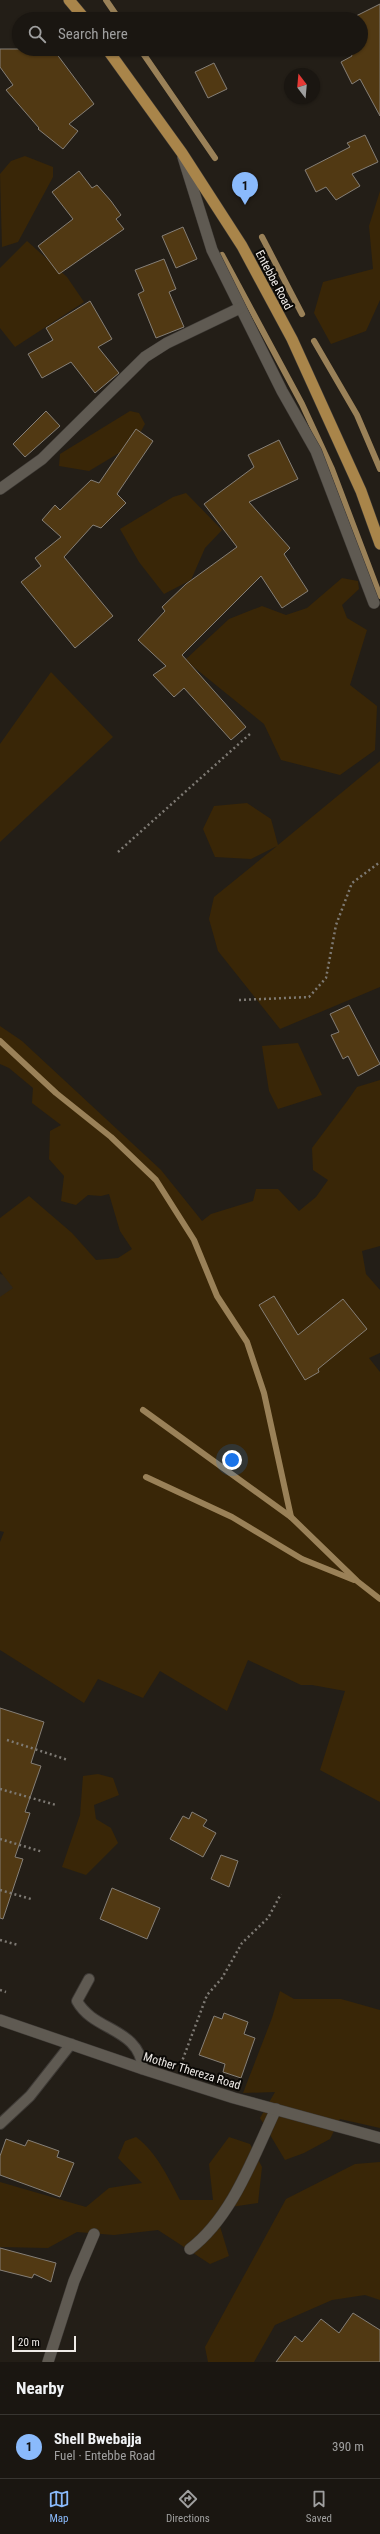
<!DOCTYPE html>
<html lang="en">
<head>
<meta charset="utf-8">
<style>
  body { margin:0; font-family:"Roboto Condensed",sans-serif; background:#27231f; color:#f1f3f6 }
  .compass { position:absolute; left:284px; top:68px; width:36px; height:36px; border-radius:50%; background:#1a1611; box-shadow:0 1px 3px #0004; rotate:344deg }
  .scale { position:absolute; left:12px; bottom:10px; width:64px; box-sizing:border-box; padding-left:4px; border:2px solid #efebe7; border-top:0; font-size:11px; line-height:14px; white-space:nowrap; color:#efebe7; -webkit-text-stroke:3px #0b0906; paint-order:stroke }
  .you { position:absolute; left:232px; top:1460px; width:14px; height:14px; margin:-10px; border:3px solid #fff; border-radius:50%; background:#1a73e8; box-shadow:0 0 0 6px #1a73e833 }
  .badge { display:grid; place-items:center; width:26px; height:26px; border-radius:50%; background:#8abafc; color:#111; font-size:13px; font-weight:700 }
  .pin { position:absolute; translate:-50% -33px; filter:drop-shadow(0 1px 2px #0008) }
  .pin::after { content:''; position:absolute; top:21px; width:14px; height:12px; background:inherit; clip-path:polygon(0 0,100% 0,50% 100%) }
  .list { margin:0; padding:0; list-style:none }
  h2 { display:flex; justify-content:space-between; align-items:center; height:52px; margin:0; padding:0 16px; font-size:17px }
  h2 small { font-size:13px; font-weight:400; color:#9f9f9f }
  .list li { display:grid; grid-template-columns:26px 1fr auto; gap:12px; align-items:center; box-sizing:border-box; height:64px; padding:0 16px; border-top:1px solid #383531 }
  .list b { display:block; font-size:15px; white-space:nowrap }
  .list p { margin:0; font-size:13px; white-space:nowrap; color:#9f9f9f }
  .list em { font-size:13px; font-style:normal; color:#9f9f9f }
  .icon { flex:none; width:22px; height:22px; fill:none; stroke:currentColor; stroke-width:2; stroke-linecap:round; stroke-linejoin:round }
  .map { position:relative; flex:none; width:380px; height:2362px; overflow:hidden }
  .search { position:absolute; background:#1a1611; box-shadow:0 1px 3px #0004; left:12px; right:12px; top:12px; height:44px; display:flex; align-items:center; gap:10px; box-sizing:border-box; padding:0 14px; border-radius:22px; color:#9f9f9f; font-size:15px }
  .sheet { height:116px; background:#1a1611 }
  nav { display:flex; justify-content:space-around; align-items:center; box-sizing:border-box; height:56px; border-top:1px solid #383531; background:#1a1611; font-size:11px; color:#9f9f9f }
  nav a { display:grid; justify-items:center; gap:2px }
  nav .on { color:#8abafc }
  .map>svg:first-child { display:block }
  .built { fill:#2e261a }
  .green { fill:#392607 }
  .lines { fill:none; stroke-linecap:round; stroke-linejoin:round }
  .stream { stroke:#9a8158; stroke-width:6 }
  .building { fill:#513913; stroke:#857f77 }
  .service-casing { stroke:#3e3a36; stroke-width:12 }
  .minor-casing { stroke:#3e3a36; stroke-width:12 }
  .tertiary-casing { stroke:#3e3a36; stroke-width:12 }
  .primary-casing { stroke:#3e3a36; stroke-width:12 }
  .path { stroke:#7e7a74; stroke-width:2.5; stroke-dasharray:2 3; stroke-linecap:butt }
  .service { stroke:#5f5a52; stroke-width:10 }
  .minor { stroke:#5f5a52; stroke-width:11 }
  .tertiary { stroke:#5f5a52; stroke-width:11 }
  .primary { stroke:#a9854a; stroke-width:11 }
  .labels { text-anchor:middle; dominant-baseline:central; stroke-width:4; stroke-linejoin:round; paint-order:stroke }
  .street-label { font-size:12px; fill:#efebe7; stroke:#0b0906 }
</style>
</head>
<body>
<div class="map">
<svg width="380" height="2362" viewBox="0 0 380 2362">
  <rect width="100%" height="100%" fill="#231e17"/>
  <polygon class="built" points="0,1274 17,1278 0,1321"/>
  <g class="green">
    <polygon points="25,156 53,167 53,177 18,242 2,247 0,174 11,161"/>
    <polygon points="380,191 380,300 366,331 331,344 314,313 323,282 373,269 369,226"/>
    <polygon points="27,241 67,277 84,302 15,347 0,328 0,268"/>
    <polygon points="130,411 139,413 145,424 134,444 89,471 59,466 60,454"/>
    <polygon points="186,493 222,530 205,548 191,580 164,594 139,562 120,529 173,497"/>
    <polygon points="342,578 358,581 359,589 342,605 347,618 367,630 350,685 377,706 375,750 340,775 281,760 264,724 185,660 229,619 262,606 286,615 307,608"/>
    <polygon points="51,672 113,737 0,842 0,744"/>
    <polygon points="380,761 380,987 280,1029 218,951 209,919 214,897 277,846 251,859 215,857 203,829 214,806 247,803 271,819 278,845"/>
    <polygon points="0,1026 22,1041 161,1170 202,1221 211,1214 253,1201 256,1189 278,1189 299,1211 316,1197 328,1180 313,1170 312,1148 348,1100 357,1087 380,1080 380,1246 362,1251 366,1274 380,1290 380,1353 369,1358 380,1372 380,1802 320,1770 345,1691 312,1685 301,1685 248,1660 227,1711 160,1671 143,1698 98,1679 84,1703 0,1650 0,1542 4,1532 0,1531 0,1297 13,1288 0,1271 0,1218 29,1196 72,1233 96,1260 118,1258 132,1249 120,1231 109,1194 101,1196 88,1195 76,1205 61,1201 64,1176 49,1159 50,1131 61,1125 32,1103 33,1088 9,1068 0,1064"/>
    <polygon points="298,1043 322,1095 278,1109 269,1091 262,1046"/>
    <polygon points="98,1774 113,1778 119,1795 94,1805 96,1819 111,1828 118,1843 86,1875 62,1867 80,1815 83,1776"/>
    <polygon points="280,1991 294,1999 341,1999 380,2010 380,2128 340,2119 330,2139 304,2153 285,2160 260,2118 275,2092 243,2093 272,2018"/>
    <path d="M136,2137C157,2153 168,2177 180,2200H213L209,2164L229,2137L250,2144L262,2167L258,2203L231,2207L219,2223L229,2256L210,2264L158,2230L114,2235L77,2232L48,2248L0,2247V2182L86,2207L109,2188L142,2183L118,2158L125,2141Z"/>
    <polygon points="380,2162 380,2300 365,2295 332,2300 275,2325 254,2362 208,2362 205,2347 286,2199 355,2164"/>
  </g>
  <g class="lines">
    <g class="stream">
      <polyline points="106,0 119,19"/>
      <polyline points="140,49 215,158"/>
      <polyline points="262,237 302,314"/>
      <polyline points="222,255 302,404 332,469 380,596"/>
      <polyline points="314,341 357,415 380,469"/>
      <polyline points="0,1041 56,1093 111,1137 156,1180 194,1240 217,1296 247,1342 264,1393 291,1517"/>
      <polyline points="143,1410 291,1517 357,1581 380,1599"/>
      <polyline points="146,1477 232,1517 302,1559 354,1580"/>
    </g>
  </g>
  <g class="building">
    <polygon points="380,4 380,116 360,79 352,84 341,62 352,56 349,49 361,49 361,19 356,16"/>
    <polygon points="0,49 53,49 94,104 69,124 78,131 63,149 38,129 39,128 6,90 13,85 0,67"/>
    <polygon points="214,63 227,89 208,98 195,72"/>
    <polygon points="365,135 378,162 352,174 360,186 336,200 326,187 316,192 305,170 350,147 347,143"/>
    <polygon points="79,171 92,188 97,185 111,201 121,215 116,219 124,229 59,274 38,246 73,219 52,192"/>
    <polygon points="183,227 197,259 176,268 162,236"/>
    <polygon points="164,259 176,289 169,292 184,327 156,338 138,294 144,291 135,270"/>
    <polygon points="90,301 112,339 98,347 119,373 95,393 71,362 42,378 28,354 53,340 46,328"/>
    <polygon points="46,411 60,426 25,457 13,444"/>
    <polygon points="136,429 153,441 117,494 126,503 101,528 93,525 64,557 113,616 75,648 21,582 41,566 35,558 61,537 42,520 55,505 60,510 91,480 99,483"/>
    <polygon points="279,440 298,479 249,502 290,548 284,554 308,591 282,608 261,576 182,655 246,727 231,740 184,688 174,697 153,675 166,666 138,640 165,611 162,607 186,584 237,547 204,504 254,467 248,455"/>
    <polygon points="349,1005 380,1064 358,1076 348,1056 343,1059 331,1035 339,1032 330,1014"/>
    <polygon points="274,1296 298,1335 343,1299 367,1329 318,1369 319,1372 305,1380 259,1305"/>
    <polygon points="0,1708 44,1722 31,1763 41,1766 25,1812 30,1813 15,1857 23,1859 3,1919 0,1918"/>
    <polygon points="192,1812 207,1820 203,1826 216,1833 203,1857 170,1839 183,1816 189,1819"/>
    <polygon points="221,1855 238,1861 229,1887 211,1879"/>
    <polygon points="112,1888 160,1908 147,1939 100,1919"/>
    <polygon points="224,2013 248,2022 244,2034 255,2038 241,2078 223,2072 225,2064 199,2055 214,2016 222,2019"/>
    <polygon points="6,2139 25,2146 28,2140 59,2151 57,2157 74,2163 60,2197 0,2175 0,2156"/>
    <polygon points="0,2248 56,2263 51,2282 34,2274 32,2278 0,2270"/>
    <polygon points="353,2313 380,2330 380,2362 276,2362 295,2336 302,2342 321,2319 339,2333"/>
  </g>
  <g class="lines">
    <g class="service-casing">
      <g id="service">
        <path d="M89,1979L77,2001C94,2032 139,2027 143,2069"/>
        <polyline points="0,2124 30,2096 71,2044"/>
      </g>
    </g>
    <g class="minor-casing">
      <g id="minor">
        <polyline points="183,157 212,250 282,391 316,451 374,603"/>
        <polyline points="0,489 42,459 145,357 167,343 240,308"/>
        <path d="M190,2249C233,2216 253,2157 276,2109"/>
        <polyline points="48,2362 74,2281 94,2234"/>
      </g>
    </g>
    <g class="tertiary-casing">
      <polyline id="tertiary" points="0,2020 143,2069 234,2098 380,2138"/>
    </g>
    <g class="primary-casing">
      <g id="primary">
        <polyline points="69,0 85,19"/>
        <polyline points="107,49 182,153 242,246 292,339 361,491 380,544"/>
      </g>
    </g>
    <g class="path">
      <polyline points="118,852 251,733"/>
      <polyline points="239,1000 309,997 326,978 336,925 352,883 380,862"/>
      <polyline points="7,1740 68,1760"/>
      <polyline points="0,1789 56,1805"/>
      <polyline points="0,1839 43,1852"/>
      <polyline points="0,1890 31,1899"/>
      <polyline points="0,1940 18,1945"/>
      <polyline points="0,1990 6,1992"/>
      <polyline points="181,2064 207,1995 222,1978 242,1943 268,1918 281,1894"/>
    </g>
    <use href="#service" class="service"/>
    <use href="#minor" class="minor"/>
    <use href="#tertiary" class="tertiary"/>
    <use href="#primary" class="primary"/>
  </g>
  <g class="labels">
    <g class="street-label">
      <text transform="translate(274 280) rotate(62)">Entebbe Road</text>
      <text transform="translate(192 2071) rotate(17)">Mother Thereza Road</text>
    </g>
  </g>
</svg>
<svg class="compass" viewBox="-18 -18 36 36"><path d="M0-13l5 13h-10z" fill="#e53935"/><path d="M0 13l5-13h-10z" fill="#9f9f9f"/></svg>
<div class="scale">20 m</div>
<div class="you"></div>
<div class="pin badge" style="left:245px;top:205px">1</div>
<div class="search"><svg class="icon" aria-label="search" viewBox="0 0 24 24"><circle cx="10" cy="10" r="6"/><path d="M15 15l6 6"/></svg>Search here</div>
</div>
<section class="sheet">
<h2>Nearby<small></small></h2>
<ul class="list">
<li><span class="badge">1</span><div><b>Shell Bwebajja</b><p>Fuel · Entebbe Road</p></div><em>390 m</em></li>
</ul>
</section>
<nav>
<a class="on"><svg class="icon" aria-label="map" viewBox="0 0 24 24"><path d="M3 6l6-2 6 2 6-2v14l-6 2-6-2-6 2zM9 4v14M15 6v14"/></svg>Map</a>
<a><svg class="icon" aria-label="directions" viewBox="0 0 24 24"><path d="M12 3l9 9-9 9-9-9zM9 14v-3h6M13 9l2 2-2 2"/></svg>Directions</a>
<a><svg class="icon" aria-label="saved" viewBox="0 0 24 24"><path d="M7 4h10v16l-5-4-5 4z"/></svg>Saved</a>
</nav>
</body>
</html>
